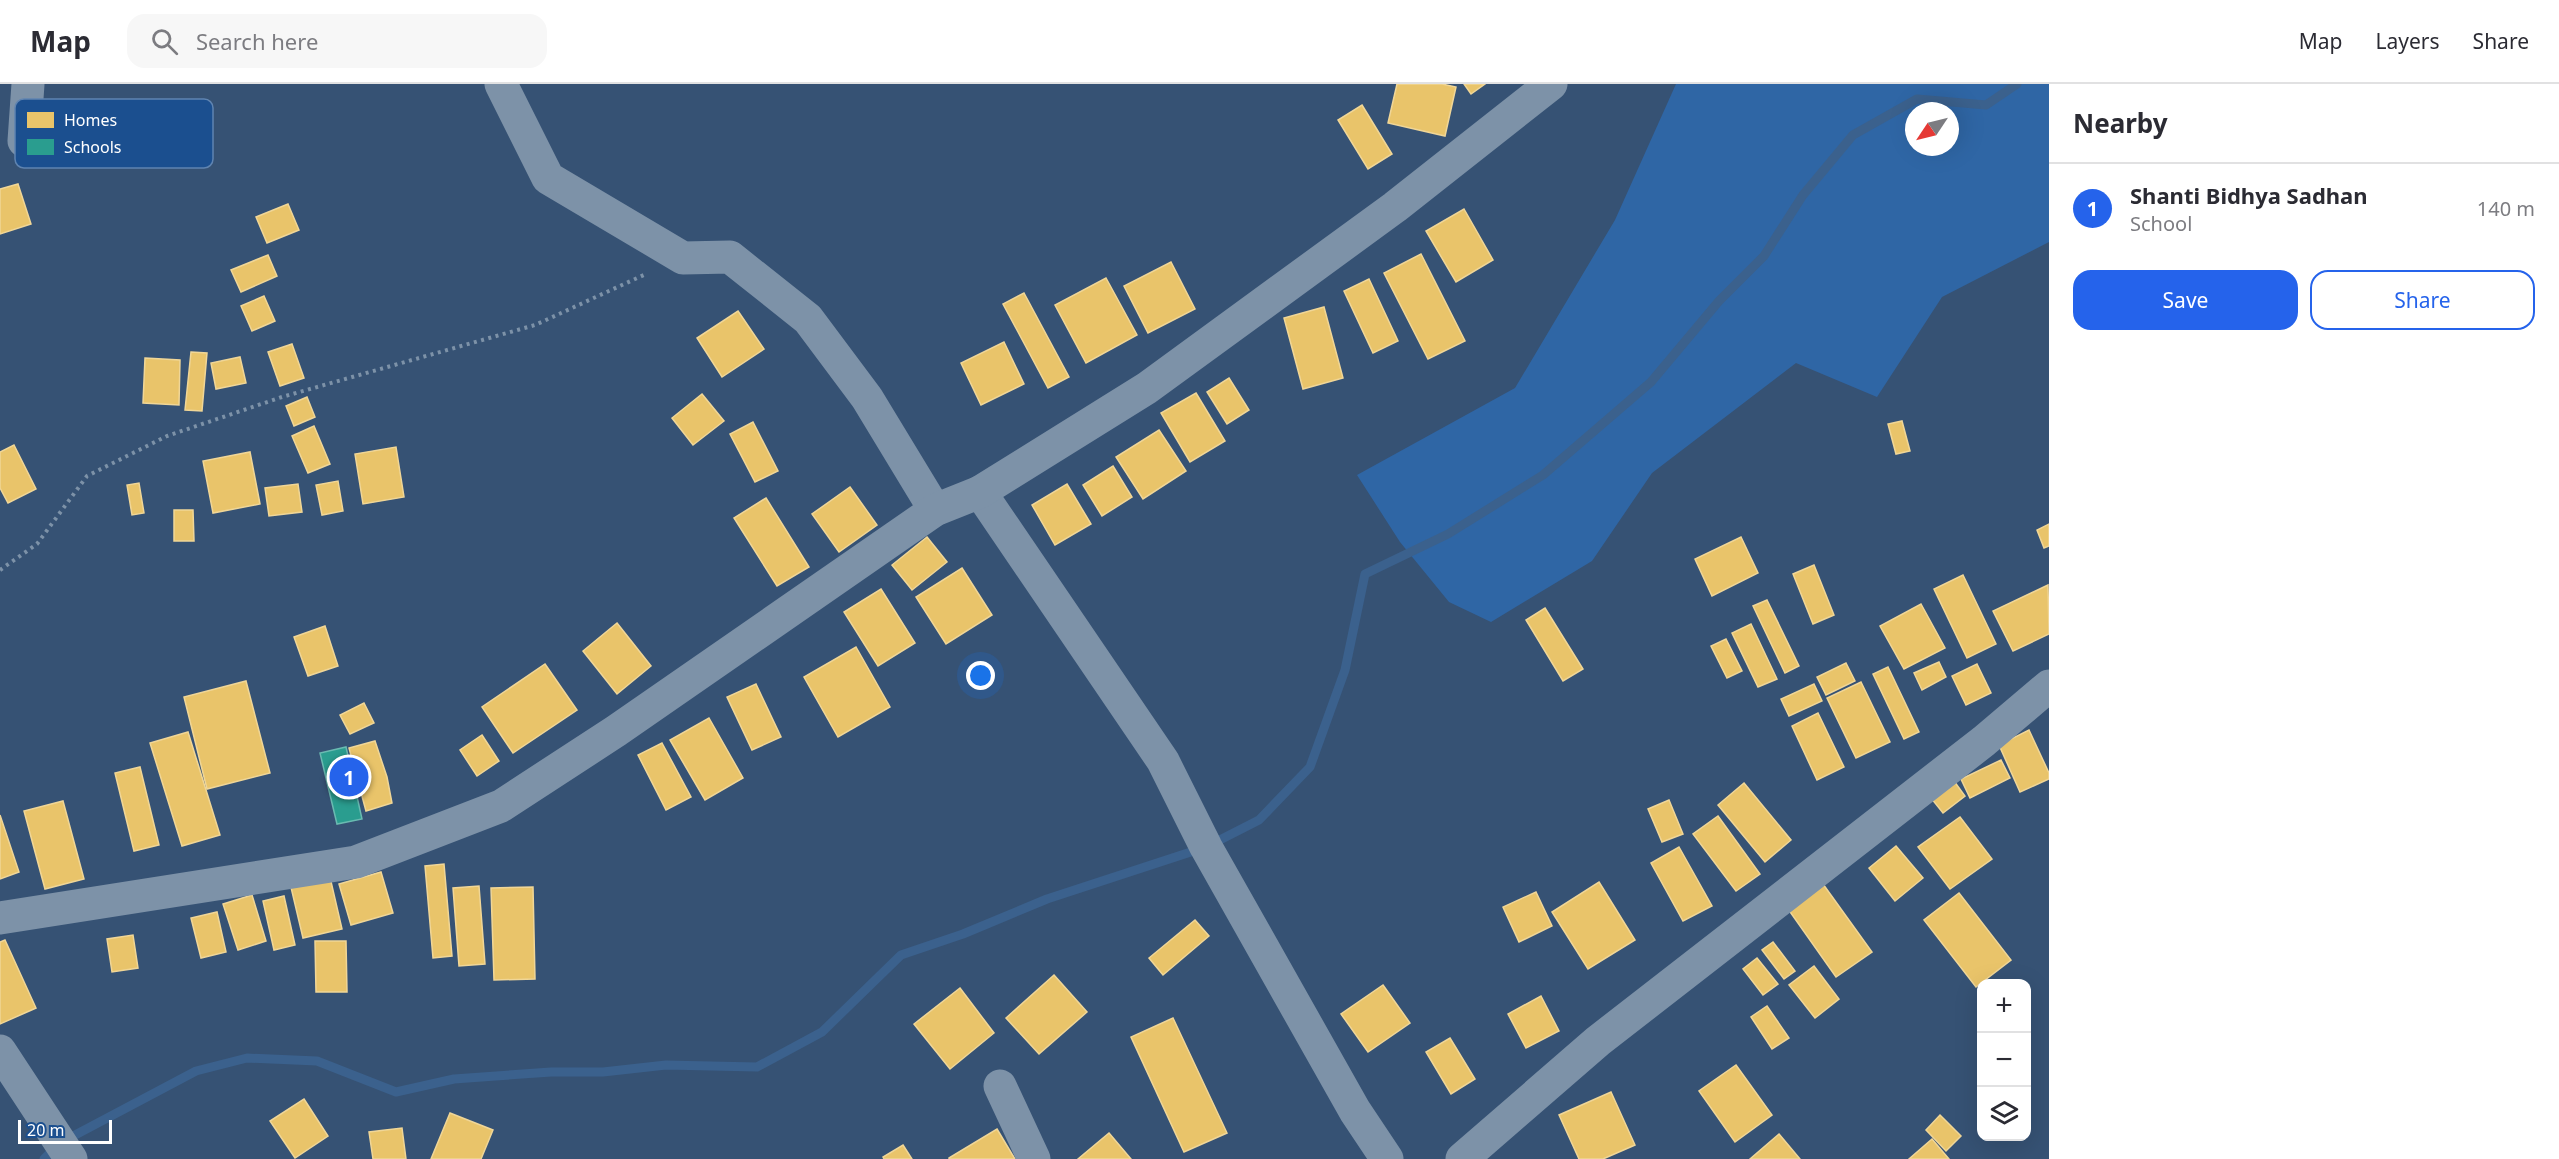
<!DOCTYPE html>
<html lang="en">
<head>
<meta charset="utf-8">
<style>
  body { margin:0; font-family:"Noto Sans",sans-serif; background:#f7f7f7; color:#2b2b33 }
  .controls { position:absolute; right:18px; bottom:18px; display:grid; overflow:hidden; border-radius:12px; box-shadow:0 6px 24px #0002 }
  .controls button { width:54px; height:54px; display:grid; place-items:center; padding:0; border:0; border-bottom:2px solid #e1e1e2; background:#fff; color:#2b2b33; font:30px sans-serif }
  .compass { position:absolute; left:1905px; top:18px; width:54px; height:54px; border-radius:50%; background:#fff; box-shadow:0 6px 24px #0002; rotate:235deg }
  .scale { position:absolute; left:18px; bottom:15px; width:94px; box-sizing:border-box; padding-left:6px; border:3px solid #fff; border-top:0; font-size:16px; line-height:21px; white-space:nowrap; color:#fff; -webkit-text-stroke:4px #1b4f8f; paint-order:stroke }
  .you { position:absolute; left:981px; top:592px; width:21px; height:21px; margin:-15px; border:4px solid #fff; border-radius:50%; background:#1a73e8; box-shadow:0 0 0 9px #1a73e833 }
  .badge { display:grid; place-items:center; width:39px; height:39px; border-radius:50%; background:#2563eb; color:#fff; font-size:20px; font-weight:700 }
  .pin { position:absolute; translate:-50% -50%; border:3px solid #fff; box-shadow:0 2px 6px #0006 }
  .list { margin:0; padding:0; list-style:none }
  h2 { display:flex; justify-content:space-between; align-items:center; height:78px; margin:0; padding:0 24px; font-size:26px }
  h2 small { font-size:20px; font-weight:400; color:#7c7c81 }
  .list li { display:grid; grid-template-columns:39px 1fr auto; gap:18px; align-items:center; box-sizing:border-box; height:90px; padding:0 24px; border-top:2px solid #e1e1e2 }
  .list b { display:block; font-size:22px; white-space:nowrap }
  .list p { margin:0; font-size:20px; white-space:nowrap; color:#7c7c81 }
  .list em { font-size:20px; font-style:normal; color:#7c7c81 }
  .actions { display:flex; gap:12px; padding:18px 24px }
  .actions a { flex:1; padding:14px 0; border:2px solid #2563eb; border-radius:18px; text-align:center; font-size:21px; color:#2563eb }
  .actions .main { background:#2563eb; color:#fff }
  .icon { flex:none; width:33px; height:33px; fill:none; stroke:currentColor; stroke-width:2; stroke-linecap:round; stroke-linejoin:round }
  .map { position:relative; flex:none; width:2049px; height:1075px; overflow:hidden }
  header { display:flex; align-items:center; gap:36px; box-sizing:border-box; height:84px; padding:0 30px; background:#fff; border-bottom:2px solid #e1e1e2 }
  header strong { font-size:28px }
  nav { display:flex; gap:33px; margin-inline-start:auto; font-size:21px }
  .search { width:420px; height:54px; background:#f7f7f7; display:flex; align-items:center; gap:15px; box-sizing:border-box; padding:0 21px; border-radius:18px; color:#7c7c81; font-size:22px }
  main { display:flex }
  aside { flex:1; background:#fff }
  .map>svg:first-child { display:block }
  .green { fill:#2f66a5; fill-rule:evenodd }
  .homes { fill:#e9c46a; stroke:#f0d697; stroke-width:1.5 }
  .schools { fill:#2a9d8f; stroke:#6abab1; stroke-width:1.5 }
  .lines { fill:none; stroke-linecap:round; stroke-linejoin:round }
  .stream { stroke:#3b618d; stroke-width:9 }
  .path { stroke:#7d92a8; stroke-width:4; stroke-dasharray:3 4.5; stroke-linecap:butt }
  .minor { stroke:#7d92a8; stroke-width:33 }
  .key { fill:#1b4f8f; stroke:#5f84b1; stroke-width:1.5 }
  .key-label { font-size:16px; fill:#fff }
</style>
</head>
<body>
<header>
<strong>Map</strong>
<div class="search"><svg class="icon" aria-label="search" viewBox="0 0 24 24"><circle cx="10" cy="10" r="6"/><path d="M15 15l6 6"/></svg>Search here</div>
<nav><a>Map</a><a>Layers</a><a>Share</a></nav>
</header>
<main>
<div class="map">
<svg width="2049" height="1075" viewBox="0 0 2049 1075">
  <rect width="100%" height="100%" fill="#365274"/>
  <path class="green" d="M1676,0H2049V158L1942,213L1877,313L1796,279L1652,389L1592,477L1491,538L1449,518L1400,458L1357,391L1515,304L1615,136ZM1914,27H1950V63H1914Z"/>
  <g class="homes">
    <polygon points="1397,0 1442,0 1456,3 1445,52 1388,39"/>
    <polygon points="1464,0 1485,0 1471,10"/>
    <polygon points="1362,21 1392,70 1368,85 1338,36"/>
    <polygon points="18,100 31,140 0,150 0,105"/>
    <polygon points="288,120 299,146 267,159 256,133"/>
    <polygon points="1464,125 1493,176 1456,198 1426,147"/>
    <polygon points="1421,170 1465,257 1428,275 1384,189"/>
    <polygon points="268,171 277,192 241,208 231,186"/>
    <polygon points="1171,178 1195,225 1148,249 1124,202"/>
    <polygon points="1106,194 1137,251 1086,279 1055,221"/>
    <polygon points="1369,195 1398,257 1373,269 1344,207"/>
    <polygon points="1024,209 1069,293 1048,304 1003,220"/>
    <polygon points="264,212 275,237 252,247 241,222"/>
    <polygon points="1324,223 1343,294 1303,305 1284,234"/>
    <polygon points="738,227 764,265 722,293 697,254"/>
    <polygon points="1004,258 1024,300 981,321 961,279"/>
    <polygon points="292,260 304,294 280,302 268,268"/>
    <polygon points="191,268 207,269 202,327 185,326"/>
    <polygon points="240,273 246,299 216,305 211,279"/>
    <polygon points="145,274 180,276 179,321 143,319"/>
    <polygon points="1229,294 1249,326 1227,340 1207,308"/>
    <polygon points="1196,309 1225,357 1190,378 1161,329"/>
    <polygon points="702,310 724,337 693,361 672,334"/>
    <polygon points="307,313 315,333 294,342 286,322"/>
    <polygon points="1902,337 1910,367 1896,370 1888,340"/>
    <polygon points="753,338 778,387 755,398 730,350"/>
    <polygon points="314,342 330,380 308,389 292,352"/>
    <polygon points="1159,346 1186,387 1143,415 1116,373"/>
    <polygon points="14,361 36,405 8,419 0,404 0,368"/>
    <polygon points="396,363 404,413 363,420 355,370"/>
    <polygon points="250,368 260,420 213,429 203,377"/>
    <polygon points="1113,382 1132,413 1102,432 1083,401"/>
    <polygon points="338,397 343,427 322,431 316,401"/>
    <polygon points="139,399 144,429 132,431 127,401"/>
    <polygon points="298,400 302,428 269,432 265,404"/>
    <polygon points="1067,400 1091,440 1055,461 1032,421"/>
    <polygon points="850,403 877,441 839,468 812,430"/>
    <polygon points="766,414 809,483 777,502 734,434"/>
    <polygon points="174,426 193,426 194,457 174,457"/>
    <polygon points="2049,440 2049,462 2044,464 2037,446"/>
    <polygon points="927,453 947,478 912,506 892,481"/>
    <polygon points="1741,453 1758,489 1712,512 1695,475"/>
    <polygon points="1814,481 1834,531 1813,540 1793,490"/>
    <polygon points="962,484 992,531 946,560 916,513"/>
    <polygon points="1963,491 1996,560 1967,574 1934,505"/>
    <polygon points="2048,501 2049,550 2013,567 1993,527"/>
    <polygon points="881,505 915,559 878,582 844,528"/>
    <polygon points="1767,516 1799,582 1785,589 1753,522"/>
    <polygon points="1921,520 1945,564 1904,585 1880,542"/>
    <polygon points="1545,524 1583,585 1563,597 1526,536"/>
    <polygon points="617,539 651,582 617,610 583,567"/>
    <polygon points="1751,540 1777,595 1758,603 1732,549"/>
    <polygon points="325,542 338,582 308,592 294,553"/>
    <polygon points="1726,555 1742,587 1727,594 1711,562"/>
    <polygon points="856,563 890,623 838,653 804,593"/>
    <polygon points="1939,578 1946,593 1922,606 1914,589"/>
    <polygon points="1846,579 1855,597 1826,611 1817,593"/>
    <polygon points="545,580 577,626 513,669 482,623"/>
    <polygon points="1977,580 1991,609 1966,621 1952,592"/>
    <polygon points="1888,583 1919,648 1904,655 1873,590"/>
    <polygon points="246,597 270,689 207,705 184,613"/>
    <polygon points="1861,598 1890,658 1856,674 1827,614"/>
    <polygon points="756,600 781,653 752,666 727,613"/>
    <polygon points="1814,600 1822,617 1789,632 1781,615"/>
    <polygon points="364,619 374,639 350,650 340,631"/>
    <polygon points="1818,629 1844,683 1817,696 1792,642"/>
    <polygon points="709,634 743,694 705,716 670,656"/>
    <polygon points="2029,646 2049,689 2049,695 2020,708 1999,661"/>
    <polygon points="188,648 220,751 182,762 150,659"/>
    <polygon points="482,651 499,677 477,692 460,666"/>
    <polygon points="375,657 387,693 392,719 366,727 349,664"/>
    <polygon points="662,659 691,713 666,726 638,671"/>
    <polygon points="2001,676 2010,694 1970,714 1961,695"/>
    <polygon points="140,683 159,761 134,767 115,689"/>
    <polygon points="1954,697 1965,712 1943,729 1931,714"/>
    <polygon points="1744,699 1791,756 1765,778 1718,721"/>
    <polygon points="1669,716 1683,750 1662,758 1648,725"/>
    <polygon points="63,717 84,795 45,805 24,727"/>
    <polygon points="0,731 19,788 0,795"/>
    <polygon points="1718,732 1760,790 1736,807 1693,750"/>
    <polygon points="1960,733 1992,775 1950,805 1918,763"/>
    <polygon points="1896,762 1923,794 1895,817 1869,784"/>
    <polygon points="1679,763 1712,822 1683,837 1651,779"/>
    <polygon points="444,780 452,872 433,874 425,782"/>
    <polygon points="381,788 393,829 351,841 339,800"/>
    <polygon points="329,789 342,845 303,854 290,799"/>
    <polygon points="1599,798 1635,856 1588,885 1552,828"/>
    <polygon points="1823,800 1872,868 1836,893 1788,825"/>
    <polygon points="479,802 485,880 459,882 453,804"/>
    <polygon points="533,803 535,895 494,896 491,804"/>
    <polygon points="1536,808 1552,842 1519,858 1503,823"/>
    <polygon points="1959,809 2011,876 1976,903 1924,836"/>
    <polygon points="252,811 266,857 238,866 223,820"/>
    <polygon points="284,812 295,861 274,866 263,817"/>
    <polygon points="217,828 226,868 201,874 191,834"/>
    <polygon points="1195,836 1209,852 1163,891 1149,874"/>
    <polygon points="133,851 138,884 112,888 107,855"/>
    <polygon points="5,856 36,924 0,940 0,858"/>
    <polygon points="315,857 346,857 347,908 316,908"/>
    <polygon points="1773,858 1795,887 1784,895 1762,866"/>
    <polygon points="1757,874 1778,900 1763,911 1743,885"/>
    <polygon points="1814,882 1839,915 1815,934 1789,901"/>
    <polygon points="1054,891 1087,928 1039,970 1006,934"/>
    <polygon points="1383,901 1410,939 1368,968 1341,930"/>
    <polygon points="960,904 994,949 950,985 914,940"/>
    <polygon points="1541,912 1559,947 1526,964 1508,930"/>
    <polygon points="1767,922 1789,954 1772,965 1751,933"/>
    <polygon points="1173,934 1227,1049 1184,1068 1131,953"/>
    <polygon points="1450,954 1475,995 1451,1010 1426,968"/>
    <polygon points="1736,981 1772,1031 1735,1058 1699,1007"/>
    <polygon points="1611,1008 1635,1061 1603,1075 1579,1075 1559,1031"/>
    <polygon points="304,1015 328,1052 295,1074 270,1037"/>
    <polygon points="450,1029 493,1046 481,1075 431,1075"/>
    <polygon points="1940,1031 1961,1052 1946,1067 1926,1046"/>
    <polygon points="402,1044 406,1075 373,1075 369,1048"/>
    <polygon points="997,1045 1015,1075 949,1075 949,1074"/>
    <polygon points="1109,1049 1131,1075 1078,1075"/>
    <polygon points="1779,1050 1800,1075 1750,1075"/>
    <polygon points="1932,1055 1949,1075 1909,1075"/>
    <polygon points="903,1061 912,1075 884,1075 883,1073"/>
  </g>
  <polygon class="schools" points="346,663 362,735 337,740 320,669"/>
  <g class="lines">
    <polyline class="stream" points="44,1075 60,1059 196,987 247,974 317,977 396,1008 454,995 551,988 603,988 666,981 757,983 822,948 901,871 963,850 1047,815 1206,763 1259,736 1310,683 1345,586 1365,490 1448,450 1543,391 1651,298 1719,217 1764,172 1803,111 1853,51 1917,15 1986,21 2017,0"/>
    <polyline class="path" points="0,486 37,460 87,392 167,352 282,313 535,241 646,190"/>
    <g class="minor">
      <polyline points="501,0 548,94 683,174 730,173 808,235 867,314 935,426"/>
      <polyline points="24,57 28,0"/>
      <polyline points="980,408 1163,677 1206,763 1355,1027 1387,1075"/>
      <polyline points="0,834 356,778 501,722 616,647 935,426 980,408 1147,304 1395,123 1551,0"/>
      <polyline points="0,967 71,1075"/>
      <polyline points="1000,1002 1034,1075"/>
      <polyline points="1462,1075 1598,957 1984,657 2049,602"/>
    </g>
  </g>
  <rect x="15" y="15" width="198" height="69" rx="9" class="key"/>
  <rect x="27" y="28" width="27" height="16" fill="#e9c46a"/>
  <rect x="27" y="55" width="27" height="16" fill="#2a9d8f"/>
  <g class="key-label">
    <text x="64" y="42">Homes</text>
    <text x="64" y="69">Schools</text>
  </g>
</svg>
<div class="controls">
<button>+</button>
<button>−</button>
<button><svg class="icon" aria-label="layers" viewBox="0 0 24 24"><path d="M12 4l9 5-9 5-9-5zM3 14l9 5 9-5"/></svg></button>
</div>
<svg class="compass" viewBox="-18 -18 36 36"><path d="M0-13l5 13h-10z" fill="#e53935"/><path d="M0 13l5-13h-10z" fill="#7c7c81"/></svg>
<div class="scale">20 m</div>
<div class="you"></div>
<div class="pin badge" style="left:349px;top:693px">1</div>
</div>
<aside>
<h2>Nearby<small></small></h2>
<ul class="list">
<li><span class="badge">1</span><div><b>Shanti Bidhya Sadhan</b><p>School</p></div><em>140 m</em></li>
</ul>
<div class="actions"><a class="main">Save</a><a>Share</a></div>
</aside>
</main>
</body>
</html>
